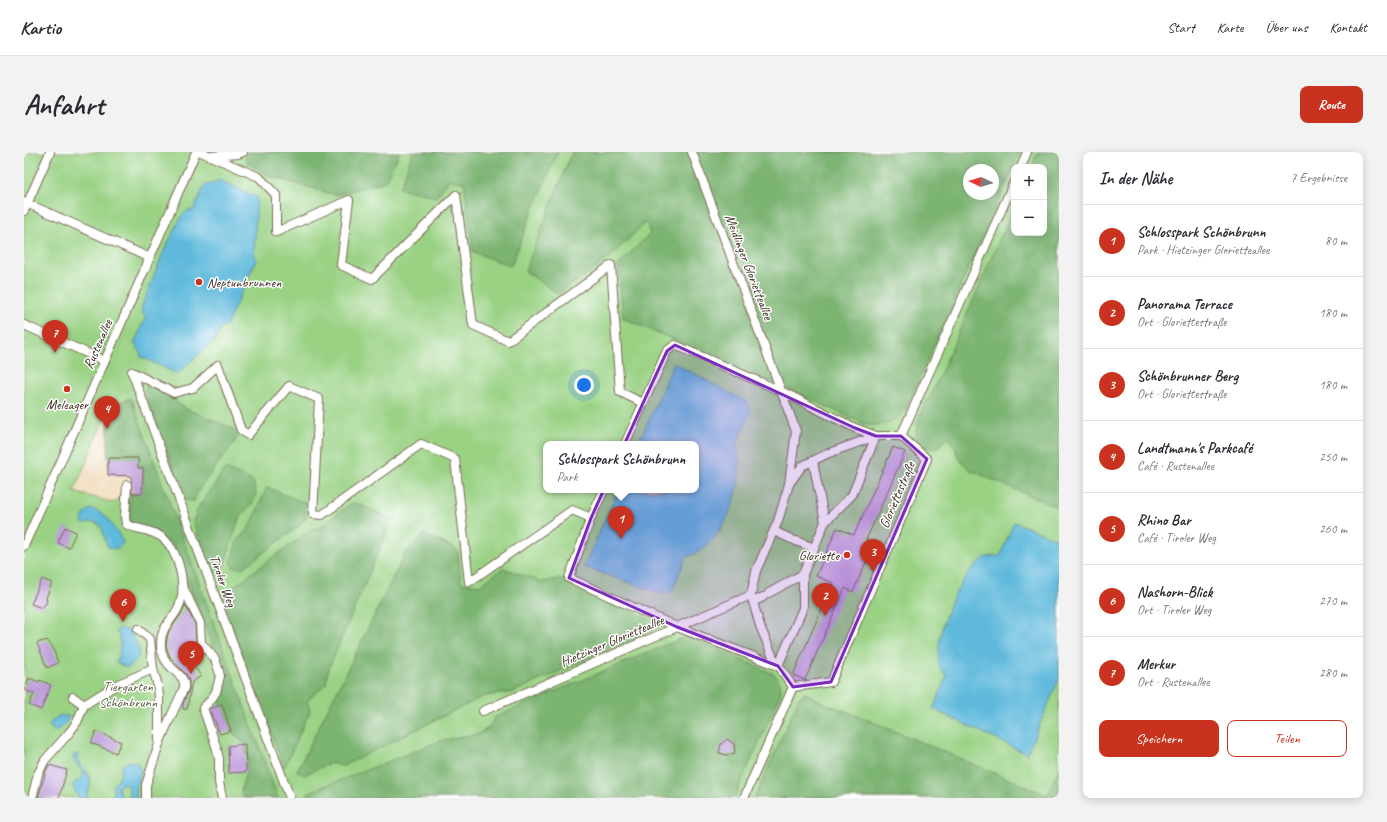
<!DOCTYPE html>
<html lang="de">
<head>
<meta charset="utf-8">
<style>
  body { margin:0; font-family:Caveat,sans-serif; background:#f2f2f3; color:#2b2b33 }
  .controls { position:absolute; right:12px; top:12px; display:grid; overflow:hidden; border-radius:8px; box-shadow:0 2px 10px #0003 }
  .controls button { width:36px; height:36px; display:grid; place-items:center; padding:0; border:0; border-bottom:1px solid #e1e1e2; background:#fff; color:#2b2b33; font:20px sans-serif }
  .compass { position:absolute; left:939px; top:12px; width:36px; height:36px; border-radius:50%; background:#fff; box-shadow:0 2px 10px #0003; rotate:274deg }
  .you { position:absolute; left:560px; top:233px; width:14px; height:14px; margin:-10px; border:3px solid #fff; border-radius:50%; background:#1a73e8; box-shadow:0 0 0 6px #1a73e833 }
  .badge { display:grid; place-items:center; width:26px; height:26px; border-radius:50%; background:#c8321e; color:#fff; font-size:13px; font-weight:700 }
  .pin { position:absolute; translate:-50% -33px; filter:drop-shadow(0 1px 2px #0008) }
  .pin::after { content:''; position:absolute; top:21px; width:14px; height:12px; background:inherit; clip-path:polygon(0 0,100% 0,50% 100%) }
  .popup { position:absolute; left:519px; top:289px; width:156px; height:52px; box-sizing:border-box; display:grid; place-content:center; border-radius:8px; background:#fff; filter:drop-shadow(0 1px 3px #0005); font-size:13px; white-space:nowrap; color:#7c7c81 }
  .popup b { font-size:15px; color:#2b2b33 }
  .popup::after { content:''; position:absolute; left:50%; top:100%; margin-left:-8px; border:8px solid transparent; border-top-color:#fff }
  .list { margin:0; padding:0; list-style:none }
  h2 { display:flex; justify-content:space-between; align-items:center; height:52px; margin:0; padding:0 16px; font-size:17px }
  h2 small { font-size:13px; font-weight:400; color:#7c7c81 }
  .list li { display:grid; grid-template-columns:26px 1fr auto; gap:12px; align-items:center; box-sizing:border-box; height:72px; padding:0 16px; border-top:1px solid #e1e1e2 }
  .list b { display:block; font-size:15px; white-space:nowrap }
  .list p { margin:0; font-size:13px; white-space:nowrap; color:#7c7c81 }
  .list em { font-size:13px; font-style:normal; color:#7c7c81 }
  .actions { display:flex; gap:8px; padding:12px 16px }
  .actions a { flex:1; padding:9px 0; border:1px solid #c8321e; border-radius:8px; text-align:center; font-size:14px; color:#c8321e }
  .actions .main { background:#c8321e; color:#fff }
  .map { position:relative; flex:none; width:1035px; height:646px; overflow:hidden; border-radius:8px }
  header { display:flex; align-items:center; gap:24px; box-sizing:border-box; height:56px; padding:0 20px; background:#fff; border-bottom:1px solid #e1e1e2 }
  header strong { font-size:19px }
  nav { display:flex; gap:22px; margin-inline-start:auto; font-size:14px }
  .intro { display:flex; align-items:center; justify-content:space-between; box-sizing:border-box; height:96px; padding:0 24px }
  h1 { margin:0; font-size:28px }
  .button { padding:10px 18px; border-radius:8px; background:#c8321e; color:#fff; font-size:14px; font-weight:700 }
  main { display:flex; gap:24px; padding:0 24px }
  aside { flex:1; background:#fff; border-radius:8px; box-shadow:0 2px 10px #0003 }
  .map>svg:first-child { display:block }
  .green { fill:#9ad284; stroke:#6a7e51; fill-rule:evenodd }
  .forest { fill:#7bb472; stroke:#5b6f48; fill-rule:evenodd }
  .water { fill:#5eb9dc; stroke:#4c727d }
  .building { fill:#bf9eda }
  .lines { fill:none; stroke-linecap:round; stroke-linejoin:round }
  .pedestrian-casing { stroke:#7b6855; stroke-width:10 }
  .pedestrian { stroke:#fff; stroke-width:8 }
  .marked { fill:#7b2cbf; fill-opacity:0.2; stroke:#7b2cbf; stroke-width:3; stroke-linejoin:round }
  .poi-dot { fill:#c8321e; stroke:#fff; stroke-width:1.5 }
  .labels { text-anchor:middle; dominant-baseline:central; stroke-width:3; stroke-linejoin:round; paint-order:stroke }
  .street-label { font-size:14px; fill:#3b2a1e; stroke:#fff }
  .poi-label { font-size:14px; fill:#3b2a1e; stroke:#fff; text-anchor:start }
  .park-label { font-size:14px; fill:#585c3d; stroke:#fff }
</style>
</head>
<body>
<header>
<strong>Kartio</strong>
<nav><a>Start</a><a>Karte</a><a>Über uns</a><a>Kontakt</a></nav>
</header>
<div class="intro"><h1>Anfahrt</h1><a class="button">Route</a></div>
<main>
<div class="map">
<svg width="1035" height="646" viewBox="0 0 1035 646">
  <rect width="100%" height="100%" fill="#fff"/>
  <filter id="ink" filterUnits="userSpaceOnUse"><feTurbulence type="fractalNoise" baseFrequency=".025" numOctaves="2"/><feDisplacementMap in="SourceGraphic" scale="8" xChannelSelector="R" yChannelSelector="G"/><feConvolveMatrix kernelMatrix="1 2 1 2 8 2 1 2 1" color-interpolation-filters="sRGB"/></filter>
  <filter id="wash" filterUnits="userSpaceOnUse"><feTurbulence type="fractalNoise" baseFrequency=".012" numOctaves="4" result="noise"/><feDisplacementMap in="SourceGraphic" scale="16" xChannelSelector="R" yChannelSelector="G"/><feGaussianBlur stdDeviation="0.9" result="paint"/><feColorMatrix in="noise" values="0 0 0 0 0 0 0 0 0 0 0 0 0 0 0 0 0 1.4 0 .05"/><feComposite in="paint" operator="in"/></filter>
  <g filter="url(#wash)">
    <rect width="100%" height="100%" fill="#f1dcbc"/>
    <path class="green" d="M0,0H1035V646H0ZM990,15H1020V81H990ZM945,18H969V42H945ZM107,246L142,343L98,341L91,351L50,340L85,255ZM522,292H672V338H522Z"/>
    <g class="forest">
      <polygon points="220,0 376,0 361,29 312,43 245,24 223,10"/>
      <polygon points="389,0 534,0 508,60 487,114 449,100 440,30 425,28 412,45 376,36"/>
      <path d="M548,0H996L881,259C869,272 860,274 842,273L765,237L599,166L594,114L626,81L622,70L584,107L534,142L501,119L539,22ZM945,18H969V42H945Z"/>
      <path d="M1014,0H1035V356L946,318L934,306L932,297L923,285C920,288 918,292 915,294C905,300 893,293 892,282C891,268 901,252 908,241L990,55V81H1020V15H1008Z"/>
      <polygon points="124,234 127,234 140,240 160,256 210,277 213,284 212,288 175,337 170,349 161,348 121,241 121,238"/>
      <polygon points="107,246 254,646 220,646 217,639 222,620 222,611 224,611 224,603 222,603 221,592 207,579 197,551 196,540 196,512 153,400 149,393 105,369 107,341 118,341 120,317 114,316 92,308 92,306 84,306 84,260 85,255"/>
      <polygon points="201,317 229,329 232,342 228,352 216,364 199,417 189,423 169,369 175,354 186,339"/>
      <polygon points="243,335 283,352 282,367 272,376 219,416 209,415 207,411 212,390 227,373"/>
      <polygon points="330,351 335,352 368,368 304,518 302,532 283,549 286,559 260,616 197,444 289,376 293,377 326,352"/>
      <polygon points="400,382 432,397 434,400 437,431 457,433 479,416 518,430 534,427 640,473 489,540 460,544 319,614 306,611 280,623 273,619 381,402"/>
      <path d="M663,484L750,522C757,529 758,535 756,544L710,646H295L283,641L419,588L454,582L465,576L471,565Z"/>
      <polygon points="781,541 802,552 837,565 1023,643 1035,616 1035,646 731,646 775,546"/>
    </g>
    <g class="water">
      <polygon points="195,28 233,45 230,104 233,106 202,175 198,174 191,188 153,222 116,204 117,202 112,193 110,192 122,165 118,161 118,154 139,101 159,62 164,58 169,59 181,32 183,33"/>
      <path d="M650,211L723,250L727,259L712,293C726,328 700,395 662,405L648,439L638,442L560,415L594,338H672V292H614Z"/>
      <path d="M67,357C86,363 82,366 93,380C96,385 98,386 99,391C94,397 91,398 84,395C77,382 82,365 60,372L58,370C59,364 60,360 67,357Z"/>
      <path d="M990,370L1035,388V527L1003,602L909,557L923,524C920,521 917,519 916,515C913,508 915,499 915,493C919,463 933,428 958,408C963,404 969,404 976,404Z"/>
      <path d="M97,476L101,478H104C115,492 122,505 103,516L92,510C96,501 99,487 92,479Z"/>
      <polygon points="34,564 45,564 42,571 33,580 27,576 25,572"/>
      <polygon points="50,602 54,603 55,612 63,620 66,627 66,634 62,646 55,646 49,636 49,632 59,625 59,620 49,607"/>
      <polygon points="105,609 112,610 117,618 112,637 112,646 106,646 103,632 100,631 96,633 94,636 98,646 90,646 89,634 96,624 98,614"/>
    </g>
    <g id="blocks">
      <g class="building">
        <polygon points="869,295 881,300 842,388 850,392 829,440 821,436 781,528 769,523 809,431 792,424 813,376 830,383"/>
        <polygon points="84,306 114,306 114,316 119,316 118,342 108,341 107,324 84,323"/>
        <polygon points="41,375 52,380 45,396 34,391"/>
        <polygon points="18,427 28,431 22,446 23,450 18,456 7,452"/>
        <polygon points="161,453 171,472 172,491 173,495 170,514 177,524 168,530 163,557 159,557 159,552 165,538 165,528 162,522 146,505 142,494 143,486 145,479 158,461"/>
        <polygon points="23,488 29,496 34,511 23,516 13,491"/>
        <polygon points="5,526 15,530 16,528 27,533 17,558 5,553 10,542 0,538"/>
        <polygon points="198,552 207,579 196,582 186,557"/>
        <polygon points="72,579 97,590 92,601 67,591"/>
        <polygon points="703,587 710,592 711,601 703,603 695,601 697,592"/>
        <polygon points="221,592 222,620 205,621 204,594"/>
        <polygon points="25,613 43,618 35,646 14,646 22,619"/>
      </g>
    </g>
  </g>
  <g filter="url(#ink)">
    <use href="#blocks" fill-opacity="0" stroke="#7b6855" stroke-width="1"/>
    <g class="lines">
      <g class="pedestrian-casing">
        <g id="pedestrian">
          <polyline points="177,0 235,25 252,43 252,80 325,48 317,113 348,127 432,43 449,173 484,189 587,113 596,240 619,251"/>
          <polyline points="668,0 772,279 765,332"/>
          <polyline points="188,4 214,2 219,0"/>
          <polyline points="997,15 1003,0"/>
          <polyline points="0,50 126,106"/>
          <polyline points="0,59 26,0"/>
          <polyline points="0,173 81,209"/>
          <polyline points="108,220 150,241 169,236 194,213 217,278 224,283 265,234 295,247 289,362 298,363 397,292 431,307 445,430 548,358 567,366"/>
          <polyline points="108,220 266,646"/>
          <polyline points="877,284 990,30"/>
          <polyline points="789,309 792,325"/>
          <polyline points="793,330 801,370"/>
          <path d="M103,333L101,365L102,372C110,377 125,377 136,384C155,396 165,438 153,458C147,469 137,476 137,490C136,500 141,510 149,517C156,524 161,526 160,536L144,571L135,592L122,633V646"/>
          <polyline points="580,338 567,366 545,426 653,475 754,514 779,456 779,422 801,370 828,343 852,284 831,276 757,239 651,193 643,199 601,292"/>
          <polyline points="750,379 767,387"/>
          <polyline points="772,389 790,396"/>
          <polyline points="0,394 172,0"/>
          <polyline points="159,435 176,471 177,491 191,507 195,519 196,524 192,540 186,549 179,556 192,594 195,607 195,630 198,646"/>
          <polyline points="745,441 779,422"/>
          <polyline points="729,450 739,445"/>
          <polyline points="114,477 126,487 129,517"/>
          <polyline points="769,535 749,505 736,474 727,443 732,419 754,369 765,332 778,314 805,301 852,284 877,284"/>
          <polyline points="769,535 807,530 903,307 877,284"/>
          <polyline points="49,545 60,553"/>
          <polyline points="459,559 727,443"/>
          <polyline points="8,646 14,622 21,608 45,581 53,570 60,553 92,533 129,517 134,534 135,545 135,587"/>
          <polyline points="720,646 769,535"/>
        </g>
      </g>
      <use href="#pedestrian" class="pedestrian"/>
    </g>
  </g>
  <path class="marked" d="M651,193L831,276L852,284H877L903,307L807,530L769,535L754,514L653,475L545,426L567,366L619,251L643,199Z"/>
  <g class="poi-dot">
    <circle cx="175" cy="130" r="4"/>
    <circle cx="43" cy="237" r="4"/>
    <circle cx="823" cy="403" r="4"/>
  </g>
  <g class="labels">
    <g class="street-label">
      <text transform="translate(725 115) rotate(69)">Meidlinger Glorietteallee</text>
      <text transform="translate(74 192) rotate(-66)">Rustenallee</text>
      <text transform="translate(873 343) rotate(-67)">Gloriettestraße</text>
      <text transform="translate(199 429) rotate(70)">Tiroler Weg</text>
      <text transform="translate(588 489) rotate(-23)">Hietzinger Glorietteallee</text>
    </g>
    <g class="poi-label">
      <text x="183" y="130">Neptunbrunnen</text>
      <text x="43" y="252" text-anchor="middle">Meleager</text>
      <text x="815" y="403" text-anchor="end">Gloriette</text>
    </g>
    <g class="park-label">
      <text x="104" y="534">Tiergarten<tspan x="104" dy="16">Schönbrunn</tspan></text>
    </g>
  </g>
</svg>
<div class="controls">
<button>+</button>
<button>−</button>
</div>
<svg class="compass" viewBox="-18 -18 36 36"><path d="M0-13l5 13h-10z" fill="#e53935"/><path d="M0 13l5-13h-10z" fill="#7c7c81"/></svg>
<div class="you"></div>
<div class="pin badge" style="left:597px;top:387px">1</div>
<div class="popup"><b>Schlosspark Schönbrunn</b>Park</div>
<div class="pin badge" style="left:801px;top:464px">2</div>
<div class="pin badge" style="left:849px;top:420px">3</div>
<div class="pin badge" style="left:83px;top:277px">4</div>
<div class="pin badge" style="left:167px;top:522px">5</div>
<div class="pin badge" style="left:99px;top:470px">6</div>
<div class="pin badge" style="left:31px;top:201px">7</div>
</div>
<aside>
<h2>In der Nähe<small>7 Ergebnisse</small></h2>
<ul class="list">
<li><span class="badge">1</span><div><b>Schlosspark Schönbrunn</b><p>Park · Hietzinger Glorietteallee</p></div><em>80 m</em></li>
<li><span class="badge">2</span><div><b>Panorama Terrace</b><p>Ort · Gloriettestraße</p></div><em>180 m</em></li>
<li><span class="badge">3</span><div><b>Schönbrunner Berg</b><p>Ort · Gloriettestraße</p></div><em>180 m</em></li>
<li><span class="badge">4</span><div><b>Landtmann's Parkcafé</b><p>Café · Rustenallee</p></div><em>250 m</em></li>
<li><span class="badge">5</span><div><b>Rhino Bar</b><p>Café · Tiroler Weg</p></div><em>260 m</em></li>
<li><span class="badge">6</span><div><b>Nashorn-Blick</b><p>Ort · Tiroler Weg</p></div><em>270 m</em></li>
<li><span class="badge">7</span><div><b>Merkur</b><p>Ort · Rustenallee</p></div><em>280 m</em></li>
</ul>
<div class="actions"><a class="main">Speichern</a><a>Teilen</a></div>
</aside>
</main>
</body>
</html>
